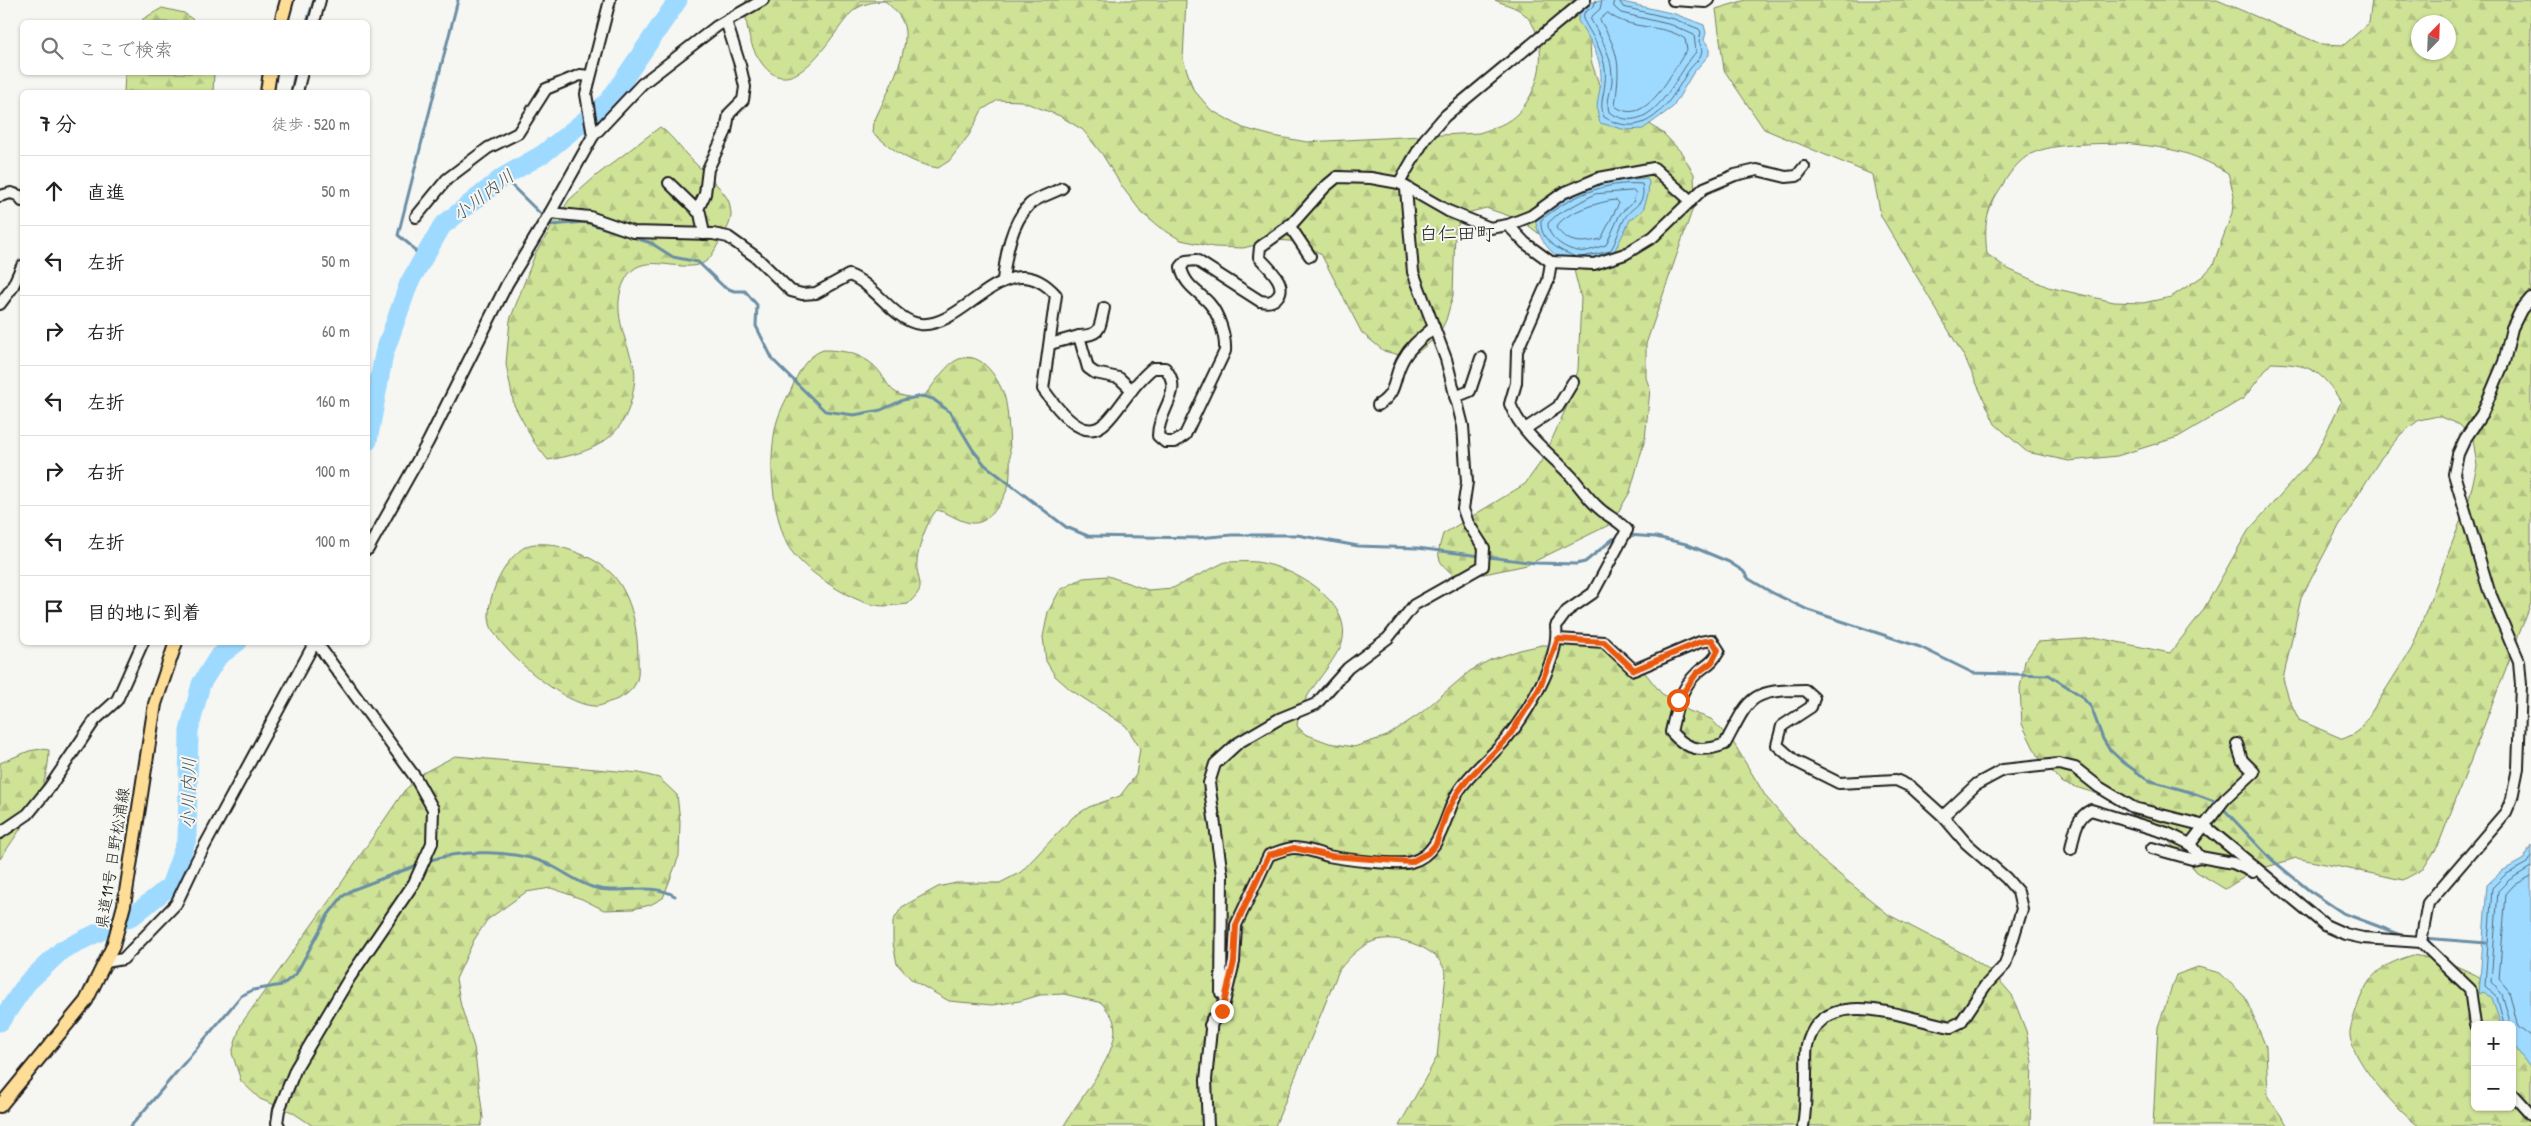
<!DOCTYPE html>
<html lang="ja">
<head>
<meta charset="utf-8">
<style>
  body { margin:0; font-family:"Patrick Hand","Klee One",sans-serif; background:#f2f2f2; color:#222 }
  .controls { position:absolute; right:15px; bottom:15px; display:grid; overflow:hidden; border-radius:8px; box-shadow:0 1px 4px #0004 }
  .controls button { width:45px; height:45px; display:grid; place-items:center; padding:0; border:0; border-bottom:1px solid #e0e0e0; background:#fff; color:#222; font:25px sans-serif }
  .compass { position:absolute; left:2411px; top:15px; width:45px; height:45px; border-radius:50%; background:#fff; box-shadow:0 1px 4px #0004; rotate:23deg }
  .stop { position:absolute; width:15px; height:15px; margin:-11px; border:4px solid #ea580c; border-radius:50%; background:#fff }
  .stop.end { background:#ea580c; border-color:#fff; box-shadow:0 1px 5px #0008 }
  .list { margin:0; padding:0; list-style:none }
  h2 { display:flex; justify-content:space-between; align-items:center; height:65px; margin:0; padding:0 20px; font-size:21px }
  h2 small { font-size:16px; font-weight:400; color:#767676 }
  .list li { display:grid; grid-template-columns:32px 1fr auto; gap:15px; align-items:center; box-sizing:border-box; height:70px; padding:0 20px; border-top:1px solid #e0e0e0 }
  .list b { display:block; font-size:19px; white-space:nowrap }
  .list em { font-size:16px; font-style:normal; color:#767676 }
  .icon { flex:none; width:28px; height:28px; fill:none; stroke:currentColor; stroke-width:2; stroke-linecap:round; stroke-linejoin:round }
  .map { position:relative; flex:none; width:2531px; height:1126px; overflow:hidden }
  .search { position:absolute; background:#fff; box-shadow:0 1px 4px #0004; left:20px; top:20px; width:350px; height:55px; display:flex; align-items:center; gap:12px; box-sizing:border-box; padding:0 18px; border-radius:8px; color:#767676; font-size:19px }
  .panel { position:absolute; background:#fff; box-shadow:0 1px 4px #0004; left:20px; top:90px; width:350px; height:555px; border-radius:8px }
  .map>svg:first-child { display:block }
  .forest { fill:url(#forest-firs); stroke:#76805a; fill-rule:evenodd }
  .water { fill:#9edaff; stroke:#6a8ea4 }
  .lines { fill:none; stroke-linecap:round; stroke-linejoin:round }
  .shore { stroke:#506877; stroke-width:1 }
  .stream { stroke:#6a8ea4; stroke-width:3 }
  .river { stroke:#9edaff; stroke-width:19 }
  .minor-casing { stroke:#1c1c1c; stroke-width:14 }
  .major-casing { stroke:#1c1c1c; stroke-width:16 }
  .minor { stroke:#f6f6f2; stroke-width:10 }
  .major { stroke:#fedd96; stroke-width:12 }
  .route { stroke:#ea580c; stroke-width:6 }
  .labels { text-anchor:middle; dominant-baseline:central; stroke-width:4; stroke-linejoin:round; paint-order:stroke }
  .street-label { font-size:16px; fill:#1c1c1c; stroke:#f6f6f2 }
  .water-label { font-size:18px; font-style:italic; fill:#435560; stroke:#f6f6f2 }
  .quarter-label { font-size:19px; fill:#1c1c1c; stroke:#f6f6f2 }
</style>
</head>
<body>
<div class="map">
<svg width="2531" height="1126" viewBox="0 0 2531 1126">
  <defs>
    <pattern id="forest-firs" width="22" height="20" patternUnits="userSpaceOnUse" patternTransform="scale(1.25)"><rect width="22" height="20" fill="#cfe397"/><path d="M5 1l3.5 6h-7zM16 11l3.5 6h-7z" fill="#b1c282"/></pattern>
  </defs>
  <rect width="100%" height="100%" fill="#f6f6f2"/>
  <filter id="ink" filterUnits="userSpaceOnUse"><feTurbulence type="fractalNoise" baseFrequency=".02" numOctaves="2"/><feDisplacementMap in="SourceGraphic" scale="10" xChannelSelector="R" yChannelSelector="G"/><feConvolveMatrix kernelMatrix="1 2 1 2 8 2 1 2 1" color-interpolation-filters="sRGB"/></filter>
  <g filter="url(#ink)">
    <g class="forest">
      <path d="M746,0H1186L1183,59L1193,89L1211,110L1243,128L1273,136L1307,142L1479,133C1494,128 1508,124 1519,112C1542,88 1551,37 1523,13C1517,7 1503,4 1495,0H1588L1591,61L1601,90L1664,134L1681,152L1694,174L1695,202L1646,344V378L1650,389L1645,439L1630,492L1611,524L1527,565L1484,574L1455,576C1436,561 1436,557 1443,534L1525,484L1543,459L1568,404L1578,370L1581,298L1574,270L1546,239L1521,220L1486,208L1467,213L1455,229L1453,295L1446,320L1438,336L1418,352L1403,356L1384,351L1362,333L1321,254L1301,242L1276,240L1243,248L1214,247L1181,240L1159,227L1142,213L1123,188L1102,154L1083,130L1060,116L1021,101L998,100L982,110L969,135L949,161L938,168C909,163 896,152 873,133L874,122C884,98 911,52 904,26C901,15 893,8 885,1C875,1 861,4 853,11C833,30 794,110 761,62C748,43 745,23 746,0Z"/>
      <path d="M1746,0H2217L2321,44L2344,45L2369,23L2372,0H2531V603L2438,846L2423,869L2403,880L2296,858L2254,871L2225,889L2197,872L2159,831L2101,795L2063,783L2038,757L2022,724L2020,688L2025,661L2038,642L2098,638L2170,653L2202,612L2248,531L2315,456L2341,402C2321,369 2309,364 2271,363L2244,398L2178,437L2117,456L2069,461L2027,452L1995,424L1965,358L1881,216L1873,175L1764,129L1724,70L1716,9ZM2418,22H2448V52H2418ZM2124,143C2168,148 2189,150 2228,173L2234,195L2232,213L2213,265L2203,276L2171,297L2143,303L2114,302L2048,287L2008,269L1987,254C1984,225 1985,211 2002,186C2008,175 2016,164 2026,157C2046,142 2099,144 2124,143ZM2438,416L2460,425L2473,439L2477,466L2469,499L2412,648L2367,719L2356,733L2343,739L2299,720L2289,699L2283,679L2301,598L2340,524L2381,458L2401,434L2419,420Z"/>
      <polygon points="162,8 184,13 196,22 141,22 143,19"/>
      <polygon points="125,73 214,73 213,92 124,92"/>
      <path d="M660,127C671,135 677,144 686,154C700,169 716,181 727,198C730,202 730,208 731,213C732,223 723,236 718,244C714,251 710,261 701,264C677,273 640,249 625,280C610,308 626,339 634,367C636,377 634,387 632,397C622,442 589,453 548,460L534,442L514,405L506,364L510,320L536,252L569,200L597,175Z"/>
      <path d="M823,350C839,350 854,352 868,361C892,377 881,398 922,398C933,387 942,369 955,361C979,347 997,376 1004,395C1009,407 1012,470 1009,483C1006,496 994,517 980,522C965,527 951,513 937,510C927,519 915,555 917,569C920,588 925,587 908,604C898,605 885,607 874,605C848,600 796,566 786,542C772,508 768,461 776,425C779,413 785,401 791,390C798,373 805,357 823,350Z"/>
      <path d="M549,544C572,550 596,557 613,575C633,598 638,632 638,661C638,666 639,674 637,680C633,692 621,699 609,702C605,704 599,707 594,706C564,705 508,656 493,631C479,609 504,556 527,546C533,543 543,544 549,544Z"/>
      <path d="M1225,562C1235,562 1246,561 1256,562C1291,566 1354,601 1342,643C1341,648 1337,652 1335,656C1320,681 1300,698 1297,726L1305,734L1329,743L1354,747L1387,736L1421,713L1470,671L1490,660L1520,650L1542,645H1563L1599,647L1620,655L1646,674L1661,693L1689,711L1711,719L1733,742L1766,797L1818,857L1889,915L1968,956L1993,973L2012,995L2026,1031L2032,1062L2030,1126H1399L1437,1057L1446,974C1442,959 1431,951 1417,945C1381,931 1362,941 1339,970L1275,1126H1064C1077,1099 1125,1050 1113,1019C1111,1014 1105,1008 1102,1003L1064,994L1040,995L1020,1001L992,1005L949,1001L912,980L897,964L893,943V921L902,907L938,887L956,883H1000L1021,872L1073,817L1089,807L1120,796L1136,775L1140,748L1126,726L1071,690L1055,676L1046,661L1043,637L1048,612L1060,590L1083,578L1108,576L1148,590L1173,588Z"/>
      <path d="M41,749L49,750C49,791 22,827 0,859V763L29,751Z"/>
      <polygon points="455,756 639,773 659,778 677,795 680,821 679,856 663,898 650,905 633,909 604,910 582,899 551,888 526,892 487,920 474,940 456,979 461,1006 474,1047 483,1118 481,1126 313,1126 292,1112 260,1099 241,1081 232,1053 241,1024 334,894 404,791 423,773"/>
      <path d="M2413,955L2443,960L2476,975L2531,1010V1126H2419C2398,1112 2353,1062 2350,1036C2349,1029 2354,1017 2356,1010C2368,975 2378,966 2413,955ZM2475,1025H2512V1107H2475Z"/>
      <polygon points="2198,967 2220,973 2245,997 2266,1047 2268,1097 2288,1126 2153,1126 2158,1027 2176,975"/>
    </g>
    <g class="water">
      <path d="M1605,0H1614L1675,14L1704,25L1706,33L1704,40L1709,47V55L1693,73L1673,107L1643,129L1626,130L1600,123C1594,102 1599,101 1601,81C1602,58 1590,39 1578,21L1579,11L1589,3Z"/>
      <path d="M1647,178L1649,182L1648,195L1643,210L1630,220L1612,256C1602,258 1588,263 1578,263C1553,261 1538,240 1535,218L1551,205L1592,183Z"/>
      <polygon points="2531,845 2531,1069 2512,1043 2512,1025 2501,1025 2492,999 2484,992 2479,994 2487,885 2502,871 2524,859"/>
    </g>
    <g class="lines">
      <g class="shore">
        <path d="M1596,0L1594,6L1584,13L1583,19C1594,39 1608,58 1605,82C1604,97 1599,102 1604,117C1646,142 1669,104 1687,73C1696,59 1707,58 1699,41L1701,32L1699,29L1674,19L1623,7L1619,0"/>
        <path d="M1602,0L1600,9L1590,18C1601,38 1613,56 1612,81C1611,92 1606,101 1609,112C1652,141 1675,76 1696,52L1694,35L1672,25L1621,13L1614,7L1613,0"/>
        <path d="M1608,13C1629,31 1663,23 1685,39L1687,50C1672,70 1647,130 1615,106C1620,66 1621,56 1600,20Z"/>
        <path d="M1633,191L1636,193L1633,202L1620,214L1606,245C1597,247 1587,253 1578,251C1564,249 1547,237 1548,223L1558,214L1595,194Z"/>
        <path d="M1616,200L1619,203L1601,239C1581,244 1569,244 1556,228C1562,213 1601,201 1616,200Z"/>
        <path d="M1576,257C1559,250 1539,241 1541,220C1570,196 1605,181 1642,184C1647,206 1632,205 1625,218C1619,228 1617,241 1610,251L1582,257"/>
        <polyline points="2531,876 2513,886 2506,894 2499,979 2509,991 2518,1027 2531,1037"/>
        <polyline points="2504,1025 2497,997 2485,986 2492,888 2505,875 2527,863 2531,856"/>
        <polyline points="2511,1025 2502,994 2491,982 2498,891 2509,880 2531,867"/>
      </g>
      <g class="stream">
        <polyline points="307,22 314,0"/>
        <polyline points="291,92 295,72"/>
        <polyline points="503,177 552,225 585,222 651,243 673,257 698,262 724,287 734,291 745,291 757,305 756,326 773,360 825,411 854,415 881,410 903,400 922,396 933,399 951,413 973,450 985,465 1066,527 1088,536 1198,538 1232,535 1297,535 1358,546 1417,548 1536,563 1576,564 1585,562 1613,539 1621,537"/>
        <polyline points="423,260 410,245 398,235 458,0"/>
        <polyline points="1627,535 1656,537 1686,544 1729,562 1743,571 1749,579 1771,592 1808,610 1920,647 1973,673 2049,675 2080,695 2091,707 2103,739 2109,749 2123,762 2148,780 2190,792 2217,802 2271,859 2310,891 2343,913 2404,936"/>
        <polyline points="225,652 225,642"/>
        <path d="M428,861C461,849 515,850 548,864C563,871 577,882 592,887C619,896 649,881 675,896"/>
        <polyline points="2423,938 2486,943"/>
        <polyline points="131,1126 241,996 253,990 282,985 296,974 328,915 342,897 352,890 420,864"/>
      </g>
      <g class="river">
        <polyline points="368,441 384,354 409,283 442,226 503,177 543,154 608,102 678,0"/>
        <polyline points="0,1022 27,983 62,950 134,915 170,886 187,839 189,731 201,684 218,657 238,642"/>
      </g>
      <g class="minor-casing">
        <g id="minor">
          <polyline points="1673,0 1705,2 1708,0"/>
          <polyline points="314,22 320,0"/>
          <polyline points="297,92 302,72"/>
          <polyline points="593,136 586,94 610,0"/>
          <polyline points="669,183 700,213 704,234"/>
          <polyline points="1399,183 1425,139 1445,116 1585,0"/>
          <polyline points="0,196 11,193 20,196 22,201"/>
          <polyline points="697,211 705,194 708,169 726,131 729,114 743,100 745,87 740,65 726,21"/>
          <path d="M550,213L590,217L633,232L713,234L728,237L756,257L791,291L802,294L816,293L849,275C875,284 894,321 920,324C966,329 1007,240 1056,295L1043,389C1104,475 1108,403 1153,368H1165C1185,392 1158,409 1158,436L1165,442H1175L1185,435L1225,351C1226,337 1219,314 1209,303C1198,291 1184,285 1181,267L1186,261L1196,260L1260,301C1267,302 1273,303 1278,296C1288,283 1266,266 1259,257L1260,247L1292,224L1325,187L1337,177L1371,178L1399,183L1448,211L1490,228L1508,225L1531,216L1563,193L1599,178L1654,168L1691,201"/>
          <polyline points="416,217 447,179 488,148 518,133 546,89 580,75 590,76"/>
          <polyline points="1289,225 1310,256"/>
          <polyline points="1551,262 1594,264 1625,254 1653,237 1704,188 1735,175 1757,170 1786,177 1797,176 1804,167"/>
          <path d="M1003,280C1006,254 1011,223 1030,204C1038,197 1053,193 1062,188"/>
          <polyline points="0,304 12,288 22,266"/>
          <path d="M1079,336C1102,335 1099,328 1104,308"/>
          <polyline points="1050,344 1079,336 1088,368 1095,373 1119,378 1132,390"/>
          <polyline points="1455,397 1470,391 1481,358"/>
          <path d="M1378,405C1399,392 1392,377 1404,358C1411,345 1423,337 1434,327"/>
          <polyline points="1525,429 1558,407 1573,382"/>
          <polyline points="368,549 428,442 507,284 550,213 593,136 642,84 717,26 763,0"/>
          <path d="M1558,639L1604,642L1634,670L1700,642L1712,640L1719,651C1712,664 1707,664 1697,673C1680,689 1676,710 1671,732C1687,750 1702,753 1725,744C1750,697 1749,690 1805,690L1814,698L1811,707L1782,726L1777,745L1795,761L1839,783L1896,780L1911,787L1943,816L1966,843L2006,878L2018,892L2022,909L2005,965L1985,986L1961,1022L1951,1027C1909,1020 1822,981 1807,1046C1805,1054 1807,1064 1806,1073C1806,1091 1806,1108 1803,1126"/>
          <polyline points="1943,816 1977,784 2003,770 2059,764 2075,768 2099,787 2134,808 2205,826 2325,925 2345,934 2363,938 2421,942 2470,989 2475,1025"/>
          <polyline points="0,833 28,814 49,788 95,720 117,700 143,642"/>
          <polyline points="2152,848 2192,859 2200,857 2233,863 2253,872"/>
          <path d="M2071,849C2074,834 2076,817 2091,810L2167,833L2190,844"/>
          <polyline points="2200,857 2190,844 2225,799 2254,772 2242,760 2237,744"/>
          <polyline points="2421,942 2428,903 2506,812 2512,798 2518,768 2521,685 2519,661 2489,591 2454,474 2458,454 2465,439 2482,414 2504,362 2512,328 2521,310 2531,298"/>
          <polyline points="106,962 123,959 176,904 197,860 315,642"/>
          <polyline points="1221,993 1222,875 1209,783 1215,764 1238,743 1279,719 1316,704 1348,668 1388,638 1414,605 1483,566 1484,548 1468,523 1463,509 1467,482 1463,426 1446,359 1413,272 1406,189"/>
          <path d="M1210,1025L1222,1011L1234,962L1236,925L1269,855C1276,853 1286,848 1294,848C1305,848 1318,853 1328,856C1343,859 1398,866 1411,862C1442,854 1444,815 1458,792C1471,771 1492,757 1507,738C1528,712 1560,659 1556,626L1567,611L1593,593L1627,530C1619,521 1609,517 1600,509C1589,500 1581,488 1572,477C1550,453 1523,436 1510,404L1516,383L1517,351L1548,281L1551,262L1525,243L1508,225"/>
          <polyline points="2512,1094 2531,1115"/>
          <polyline points="279,1126 277,1123 279,1110 296,1068 350,977 414,883 432,843 433,809 415,777 316,642"/>
          <polyline points="1208,1126 1206,1080 1212,1019"/>
        </g>
      </g>
      <g class="major-casing">
        <g id="major">
          <polyline points="281,22 287,0"/>
          <polyline points="267,92 270,72"/>
          <polyline points="0,1106 86,1001 113,946 124,905 155,704 176,642"/>
        </g>
      </g>
      <use href="#minor" class="minor"/>
      <use href="#major" class="major"/>
    </g>
  </g>
  <g class="lines" filter="url(#ink)">
    <polyline class="route" points="1222,1011 1234,962 1236,925 1269,855 1294,848 1331,856 1411,862 1428,853 1436,844 1446,814 1458,792 1468,779 1508,738 1539,689 1558,639 1604,642 1634,670 1700,642 1712,640 1718,650 1712,662 1696,674 1678,700"/>
  </g>
  <g class="labels">
    <g class="street-label">
      <text transform="translate(112 858) rotate(-81)">県道11号 日野松浦線</text>
    </g>
    <g class="water-label">
      <text transform="translate(483 195) rotate(-37)">小川内川</text>
      <text transform="translate(188 793) rotate(-89)">小川内川</text>
    </g>
    <g class="quarter-label">
      <text x="1457" y="233">白仁田町</text>
    </g>
  </g>
</svg>
<div class="controls">
<button>+</button>
<button>−</button>
</div>
<svg class="compass" viewBox="-18 -18 36 36"><path d="M0-13l5 13h-10z" fill="#e53935"/><path d="M0 13l5-13h-10z" fill="#767676"/></svg>
<div class="stop" style="left:1678px;top:700px"></div>
<div class="stop end" style="left:1222px;top:1011px"></div>
<div class="search"><svg class="icon" aria-label="search" viewBox="0 0 24 24"><circle cx="10" cy="10" r="6"/><path d="M15 15l6 6"/></svg>ここで検索</div>
<section class="panel">
<h2>7 分<small>徒歩 · 520 m</small></h2>
<ul class="list">
<li><svg class="icon" aria-label="ahead" viewBox="0 0 24 24"><path d="M12 20V5M6 11l6-6 6 6"/></svg><div><b>直進</b></div><em>50 m</em></li>
<li><svg class="icon" aria-label="left" viewBox="0 0 24 24"><path d="M17 20v-9H6M10 6l-5 5 5 5"/></svg><div><b>左折</b></div><em>50 m</em></li>
<li><svg class="icon" aria-label="right" viewBox="0 0 24 24"><path d="M7 20v-9h11M14 6l5 5-5 5"/></svg><div><b>右折</b></div><em>60 m</em></li>
<li><svg class="icon" aria-label="left" viewBox="0 0 24 24"><path d="M17 20v-9H6M10 6l-5 5 5 5"/></svg><div><b>左折</b></div><em>160 m</em></li>
<li><svg class="icon" aria-label="right" viewBox="0 0 24 24"><path d="M7 20v-9h11M14 6l5 5-5 5"/></svg><div><b>右折</b></div><em>100 m</em></li>
<li><svg class="icon" aria-label="left" viewBox="0 0 24 24"><path d="M17 20v-9H6M10 6l-5 5 5 5"/></svg><div><b>左折</b></div><em>100 m</em></li>
<li><svg class="icon" aria-label="arrive" viewBox="0 0 24 24"><path d="M6 21V4h12l-3 4 3 4H6"/></svg><div><b>目的地に到着</b></div></li>
</ul>
</section>
</div>
</body>
</html>
